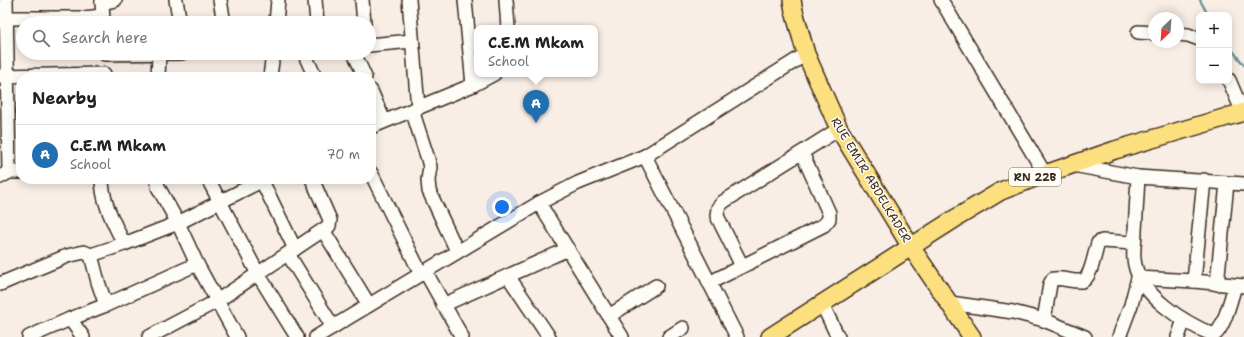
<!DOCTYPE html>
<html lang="en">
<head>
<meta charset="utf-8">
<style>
  body { margin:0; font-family:"Shantell Sans",sans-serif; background:#f2f2f2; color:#222 }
  .controls { position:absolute; right:12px; top:12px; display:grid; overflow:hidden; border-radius:8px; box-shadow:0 2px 10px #0003 }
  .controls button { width:36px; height:36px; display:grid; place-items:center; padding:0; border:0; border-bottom:1px solid #e0e0e0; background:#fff; color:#222; font:20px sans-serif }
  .compass { position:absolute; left:1148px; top:12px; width:36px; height:36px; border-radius:50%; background:#fff; box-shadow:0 2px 10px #0003; rotate:205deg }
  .you { position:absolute; left:502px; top:207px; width:14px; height:14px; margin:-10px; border:3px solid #fff; border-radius:50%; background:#1a73e8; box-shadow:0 0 0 6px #1a73e833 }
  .badge { display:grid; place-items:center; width:26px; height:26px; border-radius:50%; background:#1f6fb2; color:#fff; font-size:13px; font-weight:700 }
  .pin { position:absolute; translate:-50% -33px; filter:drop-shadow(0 1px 2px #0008) }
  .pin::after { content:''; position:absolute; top:21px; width:14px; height:12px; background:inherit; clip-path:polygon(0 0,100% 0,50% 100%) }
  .popup { position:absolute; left:474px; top:25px; width:124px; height:52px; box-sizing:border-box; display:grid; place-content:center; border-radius:8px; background:#fff; filter:drop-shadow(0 1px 3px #0005); font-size:13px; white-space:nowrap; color:#767676 }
  .popup b { font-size:15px; color:#222 }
  .popup::after { content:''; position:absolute; left:50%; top:100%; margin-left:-8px; border:8px solid transparent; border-top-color:#fff }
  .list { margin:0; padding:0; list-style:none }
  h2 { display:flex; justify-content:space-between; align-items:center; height:52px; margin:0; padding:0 16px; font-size:17px }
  h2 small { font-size:13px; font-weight:400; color:#767676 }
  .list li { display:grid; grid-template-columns:26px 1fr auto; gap:12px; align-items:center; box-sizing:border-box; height:60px; padding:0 16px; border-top:1px solid #e0e0e0 }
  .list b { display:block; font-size:15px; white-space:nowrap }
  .list p { margin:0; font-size:13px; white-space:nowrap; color:#767676 }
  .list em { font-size:13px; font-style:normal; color:#767676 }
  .icon { flex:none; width:22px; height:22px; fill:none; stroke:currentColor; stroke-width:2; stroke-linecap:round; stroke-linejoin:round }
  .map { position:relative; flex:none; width:1244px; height:337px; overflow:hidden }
  .search { position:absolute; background:#fff; box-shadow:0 2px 10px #0003; left:16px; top:16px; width:360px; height:44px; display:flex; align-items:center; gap:10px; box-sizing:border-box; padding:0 14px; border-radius:22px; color:#767676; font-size:15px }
  .panel { position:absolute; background:#fff; box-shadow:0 2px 10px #0003; left:16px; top:72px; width:360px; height:112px; border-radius:16px }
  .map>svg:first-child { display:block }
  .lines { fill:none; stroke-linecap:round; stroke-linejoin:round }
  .stream { stroke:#6a9397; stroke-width:2.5 }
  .minor-casing { stroke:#3b2a1e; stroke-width:16 }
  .major-casing { stroke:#3b2a1e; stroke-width:20 }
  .minor { stroke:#fdfcf7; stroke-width:13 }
  .major { stroke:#fce080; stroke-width:17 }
  .labels { text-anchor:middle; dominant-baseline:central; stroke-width:3; stroke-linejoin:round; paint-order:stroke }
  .shield { fill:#fdfcf7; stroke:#75695f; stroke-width:1 }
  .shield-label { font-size:11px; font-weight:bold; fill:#3b2a1e }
  .street-label { font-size:12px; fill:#3b2a1e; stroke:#fdfcf7 }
</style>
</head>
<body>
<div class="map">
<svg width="1244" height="337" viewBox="0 0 1244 337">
  <rect width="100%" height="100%" fill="#f9eee5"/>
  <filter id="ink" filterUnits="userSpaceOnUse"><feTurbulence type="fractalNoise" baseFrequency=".025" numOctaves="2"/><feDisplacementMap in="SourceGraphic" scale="8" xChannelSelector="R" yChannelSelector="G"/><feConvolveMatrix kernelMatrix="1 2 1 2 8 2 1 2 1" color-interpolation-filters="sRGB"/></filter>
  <g filter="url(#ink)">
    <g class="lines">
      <g class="stream">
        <polyline points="1200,0 1208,15"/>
        <polyline points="1229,46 1244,65"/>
      </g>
      <g class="minor-casing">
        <g id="minor">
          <polyline points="6,0 9,172"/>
          <polyline points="102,0 103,23"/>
          <polyline points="176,0 180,23"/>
          <polyline points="220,0 224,23"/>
          <polyline points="315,0 317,23"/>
          <polyline points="362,0 364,23"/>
          <polyline points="409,0 418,108"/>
          <polyline points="465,0 473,85"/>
          <polyline points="506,0 508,28"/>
          <polyline points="941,0 1045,174"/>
          <polyline points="102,3 115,0"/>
          <polyline points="0,18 84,18 102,16"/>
          <polyline points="276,23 278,0"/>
          <polyline points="1138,32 1154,33"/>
          <polyline points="1178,34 1188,35 1199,39"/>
          <polyline points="369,45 412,41"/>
          <polyline points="304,53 315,77"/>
          <polyline points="354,53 365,77"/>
          <polyline points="105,54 182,53"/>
          <polyline points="0,76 104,74"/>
          <polyline points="158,77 159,54"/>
          <polyline points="270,77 273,53"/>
          <polyline points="1229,80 1243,113"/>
          <polyline points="371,91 384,121"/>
          <polyline points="412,110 428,159 430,167 428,180 429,191 457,251"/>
          <polyline points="371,127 473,85 494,74"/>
          <polyline points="645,156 737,337"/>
          <polyline points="1073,165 1138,177 1244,184"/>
          <polyline points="371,173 421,274"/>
          <polyline points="0,177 9,172 21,172"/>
          <path d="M1138,177C1137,195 1136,213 1135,231C1135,240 1133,250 1134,259C1137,294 1184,323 1214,335C1224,329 1231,298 1235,286"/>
          <path d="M102,179C102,202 114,223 124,244"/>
          <polyline points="157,179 158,187 178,223 197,264 237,337"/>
          <polyline points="208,179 258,274 297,337"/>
          <polyline points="261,179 295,249"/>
          <polyline points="539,203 622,337"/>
          <polyline points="323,230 369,305"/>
          <polyline points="288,254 333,327"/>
          <polyline points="742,266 717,216 718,208 723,202 839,129"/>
          <polyline points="425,271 462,337"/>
          <polyline points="508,276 549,337"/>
          <polyline points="1194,281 1204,180"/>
          <polyline points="709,283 824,225 829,219 829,213 802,153"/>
          <polyline points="0,284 67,256 84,252 91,255"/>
          <polyline points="1217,284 1227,183"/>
          <polyline points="950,303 1013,312 1044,320 1085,337"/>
          <polyline points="822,304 838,337"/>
          <polyline points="106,305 98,282 91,255 124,244 178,223 265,179"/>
          <polyline points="443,305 568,249"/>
          <polyline points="609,316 656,286"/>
          <polyline points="70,319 83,337"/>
          <path d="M1044,320L1050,284L1053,279C1062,277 1072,282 1082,281C1091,279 1095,251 1098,243L1102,241L1134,243"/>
          <polyline points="29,337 70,319 106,305 197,264"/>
          <polyline points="149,337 217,301 329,226 330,220 312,179"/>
          <polyline points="316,337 539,203 578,183 645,156 806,54"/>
          <polyline points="669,337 683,328"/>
          <polyline points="1119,337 1131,305 1138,278 1194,281 1244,286"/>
          <polyline points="1178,337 1184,320"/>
        </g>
      </g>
      <g class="major-casing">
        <g id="major">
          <polyline points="792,0 794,11 806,54 839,129 911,247 972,337"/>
          <polyline points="770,337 956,218 1001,191 1045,174 1115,150 1244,112"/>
        </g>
      </g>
      <use href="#minor" class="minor"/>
      <use href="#major" class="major"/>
    </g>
  </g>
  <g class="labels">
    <rect class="shield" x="1009" y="168" width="52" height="18" rx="3"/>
    <g class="shield-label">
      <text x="1035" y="177">RN 22B</text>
    </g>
    <g class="street-label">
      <text transform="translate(871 180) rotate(59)">RUE EMIR ABDELKADER</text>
    </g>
  </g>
</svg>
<div class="controls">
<button>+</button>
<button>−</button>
</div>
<svg class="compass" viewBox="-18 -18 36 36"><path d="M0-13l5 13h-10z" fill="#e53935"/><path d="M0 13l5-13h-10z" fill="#767676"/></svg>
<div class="you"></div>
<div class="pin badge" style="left:536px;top:123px">A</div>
<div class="popup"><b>C.E.M Mkam</b>School</div>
<div class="search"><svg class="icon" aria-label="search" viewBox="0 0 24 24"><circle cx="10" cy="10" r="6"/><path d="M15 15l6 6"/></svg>Search here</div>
<section class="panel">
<h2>Nearby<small></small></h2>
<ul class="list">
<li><span class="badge">A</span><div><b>C.E.M Mkam</b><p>School</p></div><em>70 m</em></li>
</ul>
</section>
</div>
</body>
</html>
